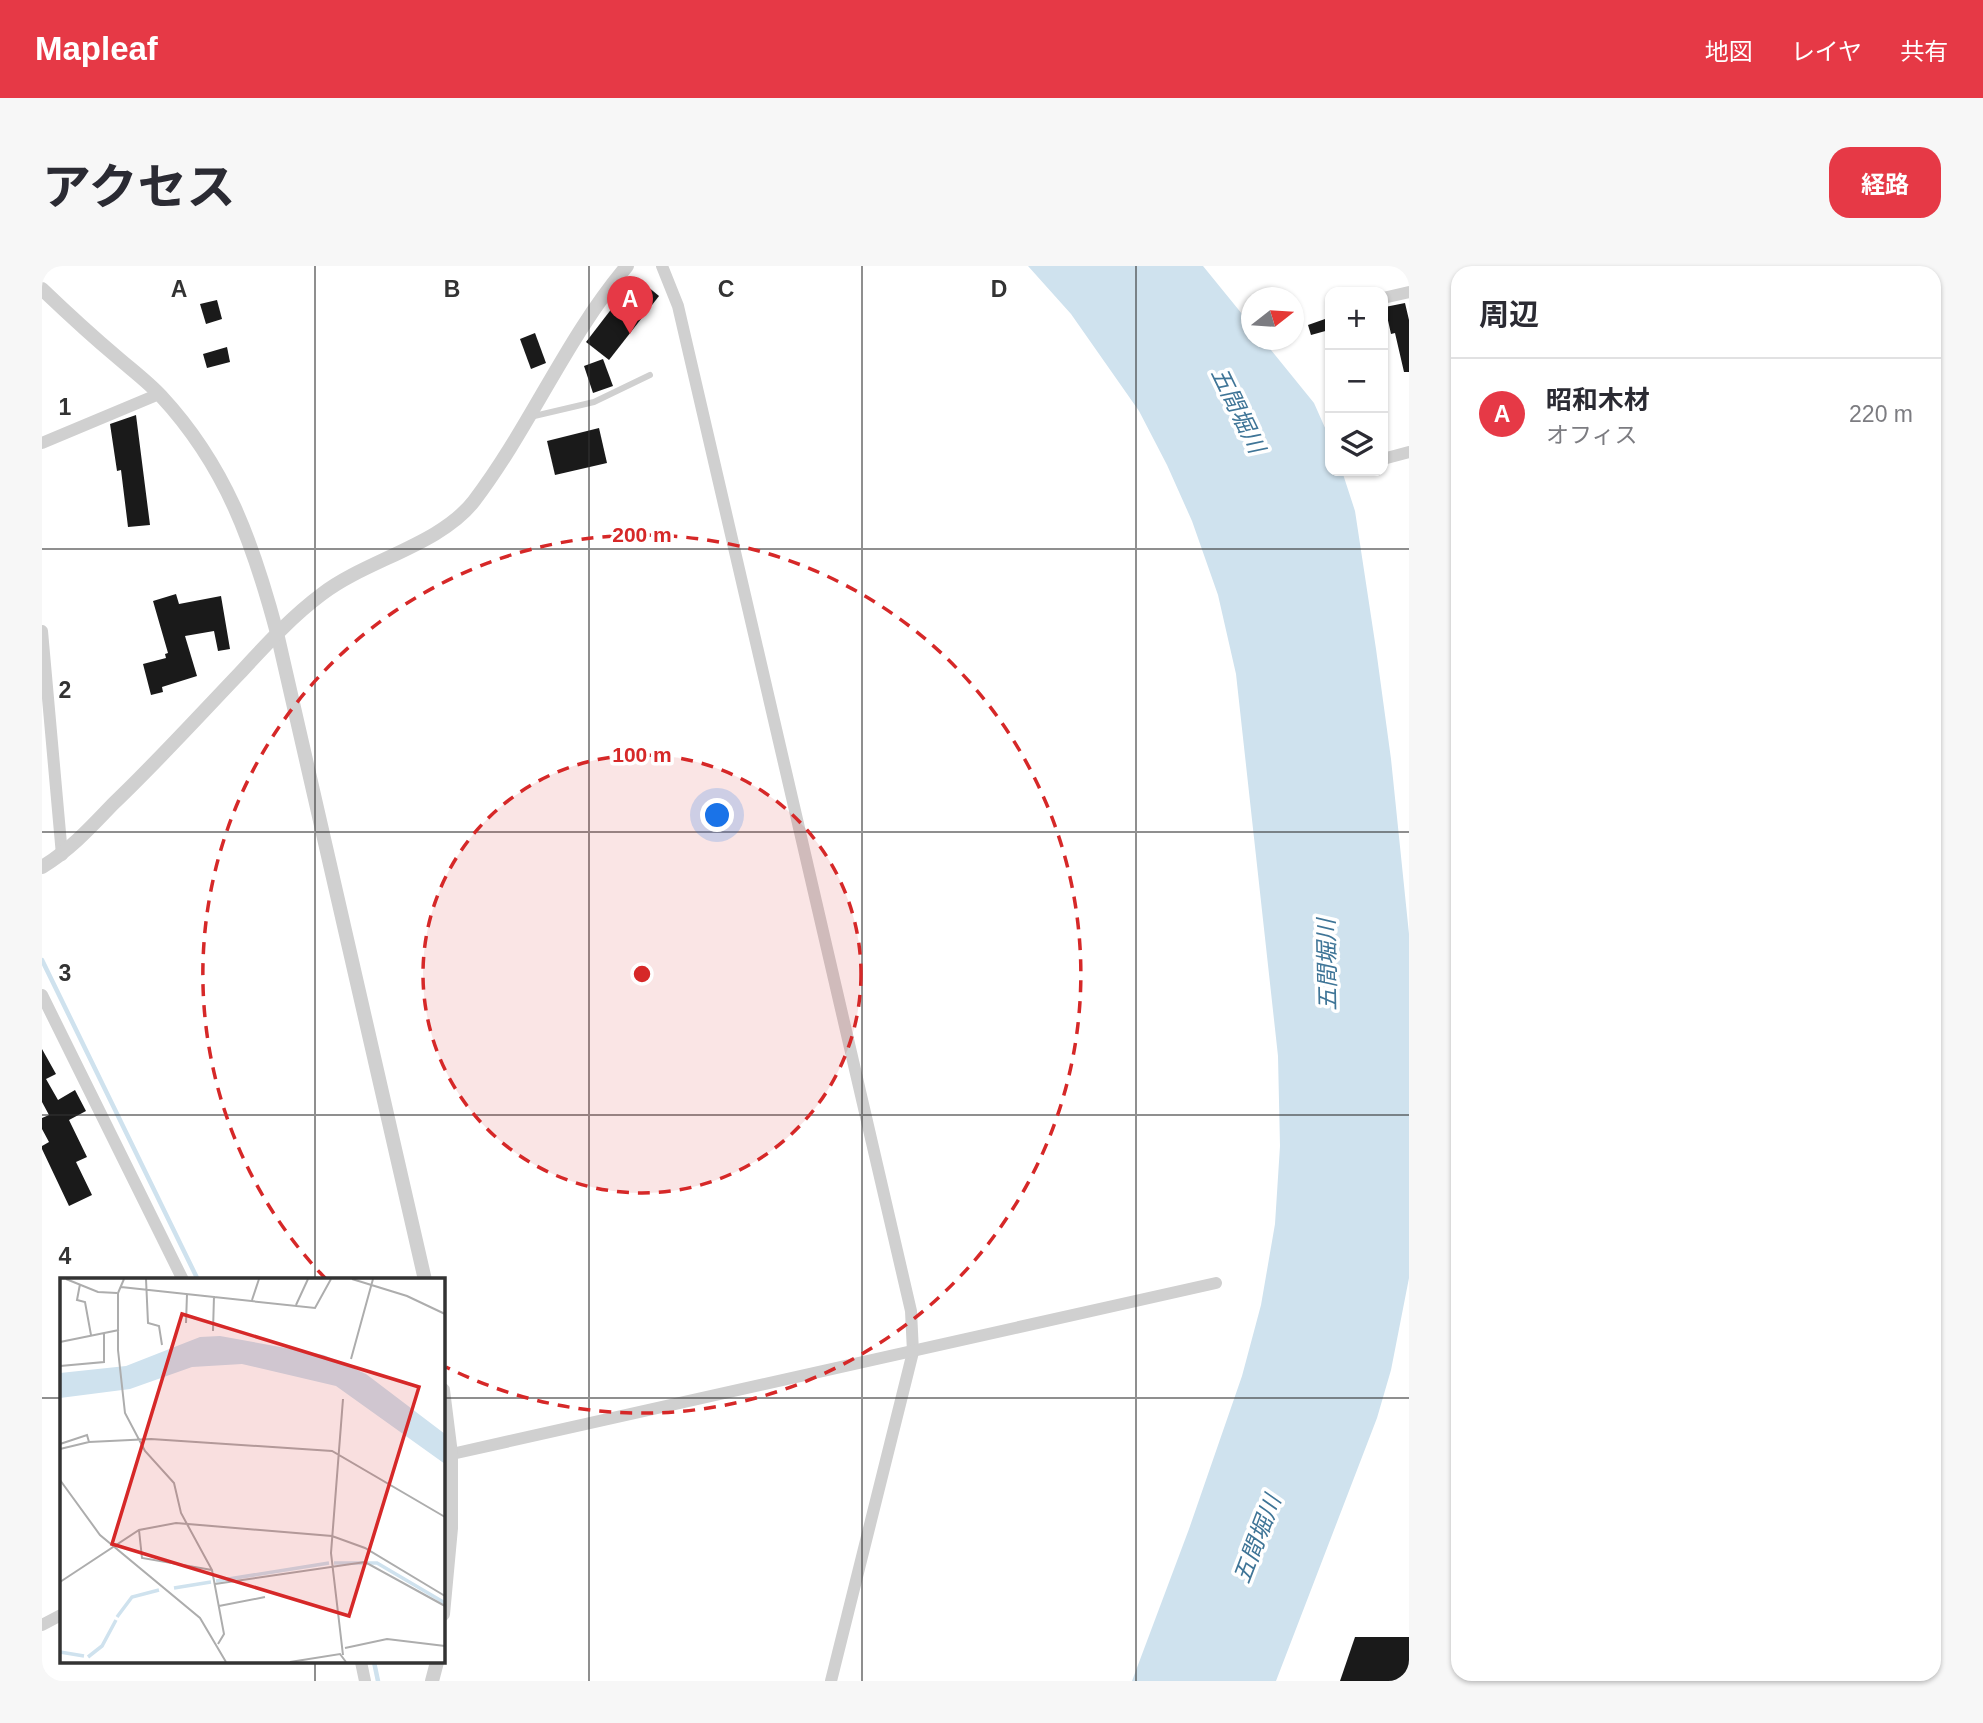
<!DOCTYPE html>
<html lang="ja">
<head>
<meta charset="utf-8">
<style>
  body { margin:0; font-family:Arial,"Noto Sans JP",sans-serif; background:#f7f7f7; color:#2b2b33 }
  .controls { position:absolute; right:21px; top:21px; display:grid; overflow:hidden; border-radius:14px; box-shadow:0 2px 5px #0004 }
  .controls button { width:63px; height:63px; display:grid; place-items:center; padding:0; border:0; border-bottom:2px solid #e1e1e2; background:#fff; color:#2b2b33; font:35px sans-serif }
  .compass { position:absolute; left:1199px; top:21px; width:63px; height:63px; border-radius:50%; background:#fff; box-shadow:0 2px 5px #0004; rotate:73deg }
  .you { position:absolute; left:676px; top:550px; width:24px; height:24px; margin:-18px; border:5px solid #fff; border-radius:50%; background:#1a73e8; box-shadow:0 0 0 10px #1a73e833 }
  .badge { display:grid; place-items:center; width:46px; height:46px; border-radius:50%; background:#e63946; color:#fff; font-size:23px; font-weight:700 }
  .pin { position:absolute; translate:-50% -58px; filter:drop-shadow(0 2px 4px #0008) }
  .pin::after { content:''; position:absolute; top:37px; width:24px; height:21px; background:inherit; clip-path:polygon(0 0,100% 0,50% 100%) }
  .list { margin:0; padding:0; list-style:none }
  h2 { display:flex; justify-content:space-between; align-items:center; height:91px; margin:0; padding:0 28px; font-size:30px }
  h2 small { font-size:23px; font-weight:400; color:#7c7c81 }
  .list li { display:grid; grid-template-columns:46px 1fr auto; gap:21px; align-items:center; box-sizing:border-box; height:112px; padding:0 28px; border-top:2px solid #e1e1e2 }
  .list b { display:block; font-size:26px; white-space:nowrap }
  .list p { margin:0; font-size:23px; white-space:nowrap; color:#7c7c81 }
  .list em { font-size:23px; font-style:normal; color:#7c7c81 }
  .icon { flex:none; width:38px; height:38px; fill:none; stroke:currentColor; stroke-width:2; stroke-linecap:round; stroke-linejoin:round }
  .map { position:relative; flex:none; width:1367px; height:1415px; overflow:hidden; border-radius:21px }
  header { display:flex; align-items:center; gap:42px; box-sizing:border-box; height:98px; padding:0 35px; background:#e63946; color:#fff }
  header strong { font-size:33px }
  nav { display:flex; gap:38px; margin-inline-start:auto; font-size:24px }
  .intro { display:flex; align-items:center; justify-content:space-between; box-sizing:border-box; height:168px; padding:0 42px }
  h1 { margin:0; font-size:49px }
  .button { padding:18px 32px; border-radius:21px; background:#e63946; color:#fff; font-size:24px; font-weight:700 }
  main { display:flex; gap:42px; padding:0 42px }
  aside { flex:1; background:#fff; border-radius:21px; box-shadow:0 2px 5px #0004 }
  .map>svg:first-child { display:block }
  .water { fill:#cfe2ee }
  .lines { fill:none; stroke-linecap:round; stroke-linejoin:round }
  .stream { stroke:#cfe2ee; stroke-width:4.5 }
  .building { fill:#1a1a1a }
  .service { stroke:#d0d0d0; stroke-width:6 }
  .minor { stroke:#d0d0d0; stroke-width:12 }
  .tertiary { stroke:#d0d0d0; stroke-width:14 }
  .grid { fill:none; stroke:#333; stroke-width:2; stroke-opacity:0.55 }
  .ring { fill:none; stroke:#d62828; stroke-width:3.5; stroke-dasharray:12 9 }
  .labels { text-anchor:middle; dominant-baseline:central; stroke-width:7; stroke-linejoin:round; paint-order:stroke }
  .water-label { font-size:23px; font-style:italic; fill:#3f7597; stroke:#fff }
  .inset-river { fill:none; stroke:#cfe2ee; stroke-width:3.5 }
  .inset-road { fill:none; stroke:#adadad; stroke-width:2 }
  .view { fill:#d62828; fill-opacity:0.15; stroke:#d62828; stroke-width:3.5 }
  .inset-edge { fill:none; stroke:#333; stroke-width:3.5 }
  .grid-label { font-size:23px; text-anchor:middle; font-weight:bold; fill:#333; stroke:#fff; stroke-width:7; stroke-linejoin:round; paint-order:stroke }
  .centre { fill:#d62828; stroke:#fff; stroke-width:3.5 }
  .ring-label { font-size:21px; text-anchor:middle; font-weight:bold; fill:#d62828; stroke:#fff; stroke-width:7; stroke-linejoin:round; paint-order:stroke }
</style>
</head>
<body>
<header>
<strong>Mapleaf</strong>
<nav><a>地図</a><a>レイヤ</a><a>共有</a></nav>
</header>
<div class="intro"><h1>アクセス</h1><a class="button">経路</a></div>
<main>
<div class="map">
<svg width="1367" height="1415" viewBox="0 0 1367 1415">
  <rect width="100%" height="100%" fill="#fff"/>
  <polygon class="water" points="986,0 1161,0 1209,59 1210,74 1221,74 1272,137 1288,173 1288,205 1300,205 1313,245 1334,383 1349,493 1367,668 1367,1012 1349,1104 1335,1152 1234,1415 1090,1415 1147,1263 1200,1110 1219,1039 1233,958 1238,880 1236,790 1194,408 1176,329 1150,255 1125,199 1097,145 1029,48"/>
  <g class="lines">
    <g class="stream">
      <polyline points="0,694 156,1014"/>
      <polyline points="332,1396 336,1415"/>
    </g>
  </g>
  <g class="building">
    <polygon points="594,11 617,30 567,94 544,76"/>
    <polygon points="175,34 180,53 164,58 158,38"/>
    <polygon points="1363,37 1367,54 1367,106 1362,106 1353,67 1349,68 1343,41"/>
    <polygon points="1283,53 1287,64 1269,69 1266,59"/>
    <polygon points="493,67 504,97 489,103 478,73"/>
    <polygon points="185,81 188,96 165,102 161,88"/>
    <polygon points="561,93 571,120 551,127 542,100"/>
    <polygon points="94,149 108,259 86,261 79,204 75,205 68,158"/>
    <polygon points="557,162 565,197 513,209 505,175"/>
    <polygon points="134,328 137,338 179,330 188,383 176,385 172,365 143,370 155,410 120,421 121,426 109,429 101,398 124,392 123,388 126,387 111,335"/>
    <polygon points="0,783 14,808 4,813 16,834 33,824 44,845 27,854 45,891 34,896 50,929 27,940 0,883 0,880 7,876 0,863 0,852 7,849 0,836"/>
    <polygon points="1313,1371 1367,1371 1367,1415 1298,1415"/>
  </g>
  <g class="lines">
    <polyline class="service" points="488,151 552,136 608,109"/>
    <g class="minor">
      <polyline points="620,0 636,40 869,1045 871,1086 789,1415"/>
      <polyline points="1341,32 1367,26"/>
      <polyline points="0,177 117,128"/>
      <polyline points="1341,193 1367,186"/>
      <polyline points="0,365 20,589"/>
      <polyline points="0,729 141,1014"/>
      <polyline points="401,1190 1174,1017"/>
      <polyline points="0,1359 19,1349"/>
      <polyline points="319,1396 323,1415"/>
    </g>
    <g class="tertiary">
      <path d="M0,23C24,46 49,69 75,91C90,104 106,116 119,130C184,200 211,277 235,367L383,1014"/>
      <path d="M0,601C28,584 49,561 71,538C114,497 155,452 196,409C222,381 249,351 280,328C324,294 398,279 432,235C489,160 524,72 585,0"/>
      <polyline points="401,1124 409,1188 409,1262 401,1348"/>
      <polyline points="390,1415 395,1396"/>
    </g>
  </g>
  <path class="grid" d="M273,0V1014M547,0V1415M820,0V1415M1094,0V1415M0,283H1367M0,566H1367M0,849H1367M0,1132H19M401,1132H1367M273,1396V1415"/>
  <circle cx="600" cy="708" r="219" fill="#d62828" fill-opacity=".12"/>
  <g class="ring">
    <circle cx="600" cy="708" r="219"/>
    <path d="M284 1013A439 439 0 1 1 404 1101"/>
  </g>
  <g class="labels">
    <g class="water-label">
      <text transform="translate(1196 144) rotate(64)">五間堀川</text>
      <text transform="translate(1285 699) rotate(-91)">五間堀川</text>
      <text transform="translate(1215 1273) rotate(-69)">五間堀川</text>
    </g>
  </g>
  <g transform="translate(18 1012)">
    <rect width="385" height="385" fill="#fff"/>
    <path d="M160,58L264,77L306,96L385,156V186L276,108L182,86L132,89L70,111L0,120V95L66,88L140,59Z" fill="#cfe2ee"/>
    <path class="inset-river" d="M274,285H317L385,325M156,303L269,285M114,310L151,304M57,339L72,319L99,312M0,374L24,378M28,379L42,368L56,342"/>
    <path class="inset-road" d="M6,1L38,14L57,15M64,1L58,15V72L65,135L85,173L114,205L121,235L152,292L164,356L158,366M86,1L88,45L99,48L102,67M292,1L347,18L385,36M20,6L17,22L25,24L31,57M61,9L255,30L271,1M192,22L199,1M236,27L248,1M126,45L127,16M153,53L154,18M0,64L59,52M291,81L313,1M0,88L44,84V55M283,121L271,275L283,377M0,166L27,157L29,164M0,171L29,164L91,161L272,173L385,239M0,202L40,257L140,340L166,384M79,252L82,280L152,292M0,304L79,252L116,245L272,258L305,270L385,318M155,306L305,284L385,328M159,328L205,319M285,370L327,361L385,368M230,384L280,376L286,384"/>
    <path class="view" d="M122,36L359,109L289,338L52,266Z"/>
    <rect width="385" height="385" class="inset-edge"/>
  </g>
  <g class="grid-label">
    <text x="137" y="31">A</text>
    <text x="410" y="31">B</text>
    <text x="684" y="31">C</text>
    <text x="957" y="31">D</text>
    <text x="23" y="149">1</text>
    <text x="23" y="432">2</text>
    <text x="23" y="715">3</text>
    <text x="23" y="998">4</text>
  </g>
  <circle cx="600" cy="708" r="10" class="centre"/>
  <g class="ring-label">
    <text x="600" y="276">200 m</text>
    <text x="600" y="496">100 m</text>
  </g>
</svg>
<div class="controls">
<button>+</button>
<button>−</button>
<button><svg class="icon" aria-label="layers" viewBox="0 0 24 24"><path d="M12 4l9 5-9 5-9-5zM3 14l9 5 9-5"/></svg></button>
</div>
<svg class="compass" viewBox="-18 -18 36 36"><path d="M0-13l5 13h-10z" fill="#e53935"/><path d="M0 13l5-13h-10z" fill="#7c7c81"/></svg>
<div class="you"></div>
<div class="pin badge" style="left:588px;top:68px">A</div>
</div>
<aside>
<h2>周辺<small></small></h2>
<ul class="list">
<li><span class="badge">A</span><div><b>昭和木材</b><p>オフィス</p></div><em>220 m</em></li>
</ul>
</aside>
</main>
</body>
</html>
